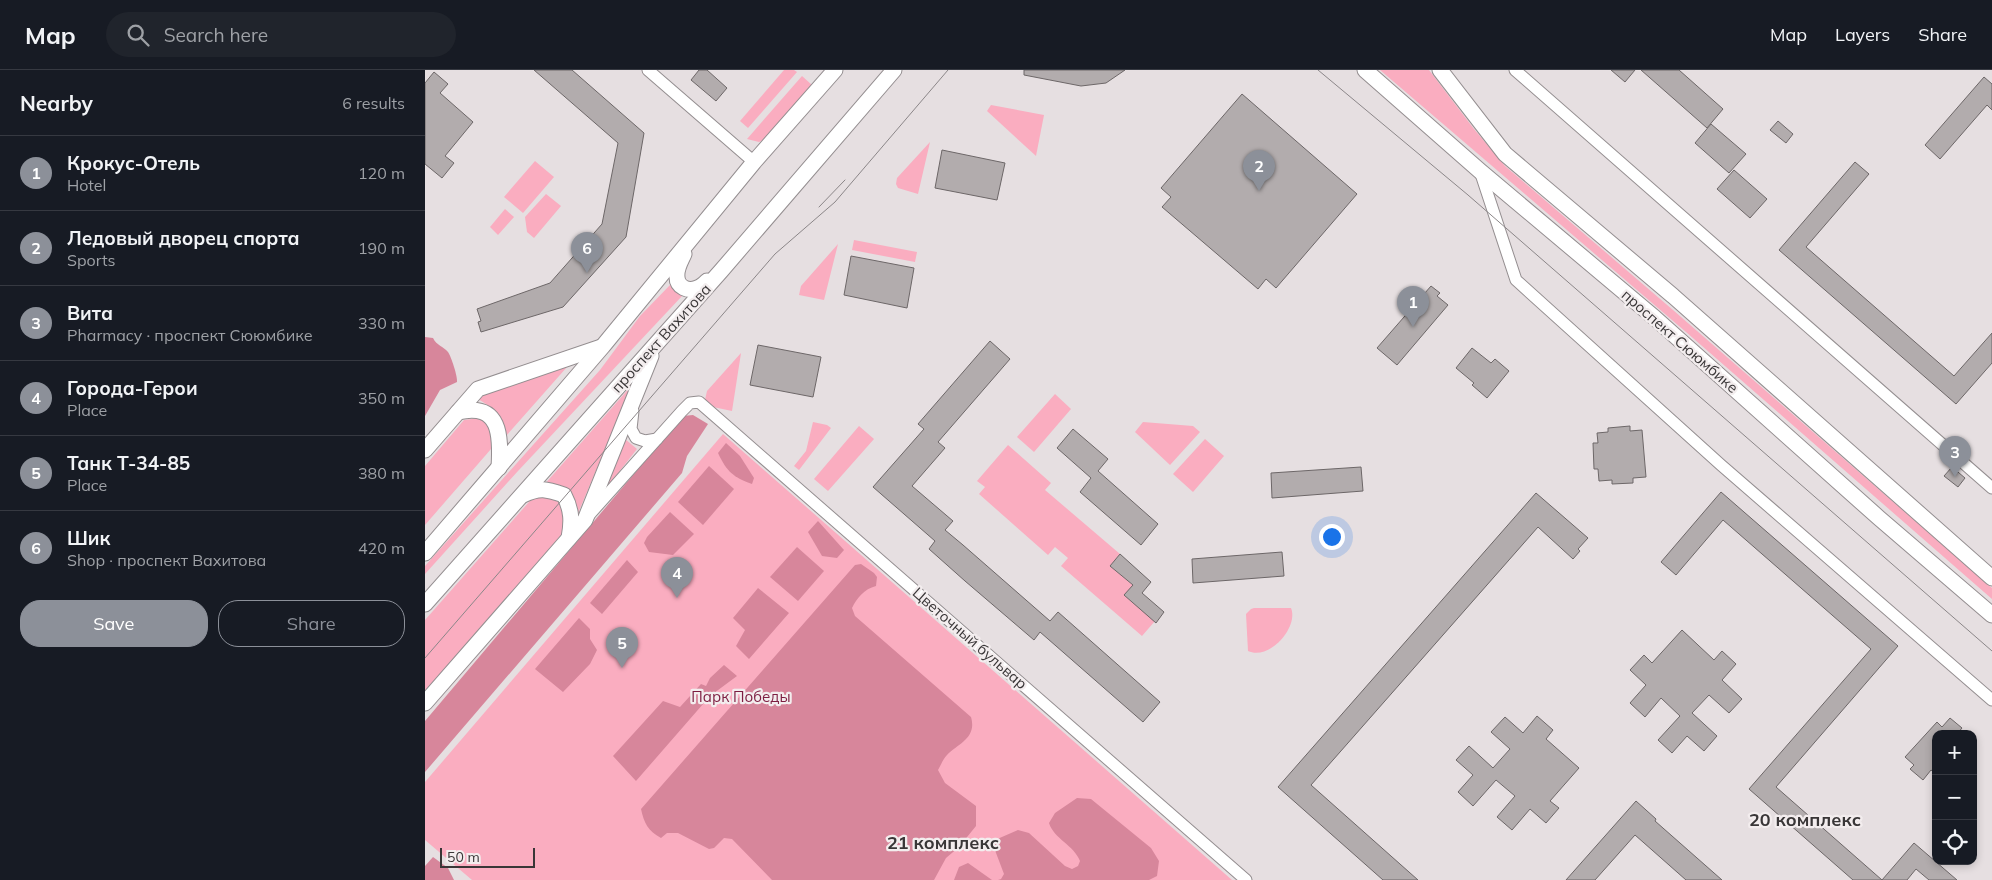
<!DOCTYPE html>
<html lang="en">
<head>
<meta charset="utf-8">
<style>
  body { margin:0; font-family:Mulish,sans-serif; background:#20242c; color:#f1f3f6 }
  .controls { position:absolute; right:15px; bottom:15px; display:grid; overflow:hidden; border-radius:10px; box-shadow:0 2px 8px #0003 }
  .controls button { width:45px; height:45px; display:grid; place-items:center; padding:0; border:0; border-bottom:1px solid #363941; background:#171b24; color:#f1f3f6; font:25px sans-serif }
  .scale { position:absolute; left:15px; bottom:12px; width:95px; box-sizing:border-box; padding-left:5px; border:2px solid #393637; border-top:0; font-size:14px; line-height:18px; white-space:nowrap; color:#393637; -webkit-text-stroke:4px #f3edee; paint-order:stroke }
  .you { position:absolute; left:906px; top:466px; width:18px; height:18px; margin:-12px; border:4px solid #fff; border-radius:50%; background:#1a73e8; box-shadow:0 0 0 8px #1a73e833 }
  .badge { display:grid; place-items:center; width:32px; height:32px; border-radius:50%; background:#8c9099; color:#fff; font-size:16px; font-weight:700 }
  .pin { position:absolute; translate:-50% -41px; filter:drop-shadow(0 1px 2px #0008) }
  .pin::after { content:''; position:absolute; top:26px; width:18px; height:15px; background:inherit; clip-path:polygon(0 0,100% 0,50% 100%) }
  .list { margin:0; padding:0; list-style:none }
  h2 { display:flex; justify-content:space-between; align-items:center; height:65px; margin:0; padding:0 20px; font-size:21px }
  h2 small { font-size:16px; font-weight:400; color:#9ea1a6 }
  .list li { display:grid; grid-template-columns:32px 1fr auto; gap:15px; align-items:center; box-sizing:border-box; height:75px; padding:0 20px; border-top:1px solid #363941 }
  .list b { display:block; font-size:19px; white-space:nowrap }
  .list p { margin:0; font-size:16px; white-space:nowrap; color:#9ea1a6 }
  .list em { font-size:16px; font-style:normal; color:#9ea1a6 }
  .actions { display:flex; gap:10px; padding:15px 20px }
  .actions a { flex:1; padding:11px 0; border:1px solid #8c9099; border-radius:20px; text-align:center; font-size:18px; color:#8c9099 }
  .actions .main { background:#8c9099; color:#fff }
  .icon { flex:none; width:28px; height:28px; fill:none; stroke:currentColor; stroke-width:2; stroke-linecap:round; stroke-linejoin:round }
  .map { position:relative; flex:none; width:1567px; height:810px; overflow:hidden }
  header { display:flex; align-items:center; gap:30px; box-sizing:border-box; height:70px; padding:0 25px; background:#171b24; border-bottom:1px solid #363941 }
  header strong { font-size:24px }
  nav { display:flex; gap:28px; margin-inline-start:auto; font-size:18px }
  .search { width:350px; height:45px; background:#20242c; display:flex; align-items:center; gap:12px; box-sizing:border-box; padding:0 18px; border-radius:28px; color:#9ea1a6; font-size:19px }
  main { display:flex }
  aside { flex:1; background:#171b24 }
  .map>svg:first-child { display:block }
  .green { fill:#faadc0 }
  .forest { fill:#d7869b }
  .building { fill:#b2acad; stroke:#6d6768 }
  .lines { fill:none; stroke-linecap:round; stroke-linejoin:round }
  .street-casing { stroke:#948e90; stroke-width:13 }
  .secondary-casing { stroke:#948e90; stroke-width:17 }
  .street { stroke:#fff; stroke-width:11 }
  .secondary { stroke:#fff; stroke-width:15 }
  .tram { stroke:#8b8688; stroke-width:1 }
  .labels { text-anchor:middle; dominant-baseline:central; stroke-width:4.5; stroke-linejoin:round; paint-order:stroke }
  .street-label { font-size:15px; fill:#393637; stroke:#f3edee }
  .park-label { font-size:15px; fill:#7d1d41; stroke:#f3edee }
  .quarter-label { font-size:18px; font-weight:bold; fill:#393637; stroke:#f3edee }
</style>
</head>
<body>
<header>
<strong>Map</strong>
<div class="search"><svg class="icon" aria-label="search" viewBox="0 0 24 24"><circle cx="10" cy="10" r="6"/><path d="M15 15l6 6"/></svg>Search here</div>
<nav><a>Map</a><a>Layers</a><a>Share</a></nav>
</header>
<main>
<aside>
<h2>Nearby<small>6 results</small></h2>
<ul class="list">
<li><span class="badge">1</span><div><b>Крокус-Отель</b><p>Hotel</p></div><em>120 m</em></li>
<li><span class="badge">2</span><div><b>Ледовый дворец спорта</b><p>Sports</p></div><em>190 m</em></li>
<li><span class="badge">3</span><div><b>Вита</b><p>Pharmacy · проспект Сююмбике</p></div><em>330 m</em></li>
<li><span class="badge">4</span><div><b>Города-Герои</b><p>Place</p></div><em>350 m</em></li>
<li><span class="badge">5</span><div><b>Танк Т-34-85</b><p>Place</p></div><em>380 m</em></li>
<li><span class="badge">6</span><div><b>Шик</b><p>Shop · проспект Вахитова</p></div><em>420 m</em></li>
</ul>
<div class="actions"><a class="main">Save</a><a>Share</a></div>
</aside>
<div class="map">
<svg width="1567" height="810" viewBox="0 0 1567 810">
  <rect width="100%" height="100%" fill="#e6dfe1"/>
  <g class="green">
    <polygon points="359,0 369,0 372,2 323,58 315,51"/>
    <polygon points="955,0 1004,0 1049,59 1080,96 1248,240 1567,518 1567,529 1261,262"/>
    <polygon points="377,6 387,15 341,69 334,72 322,69"/>
    <polygon points="566,35 619,45 611,86 562,41"/>
    <polygon points="505,72 493,124 473,118 471,114 472,108"/>
    <polygon points="110,91 129,107 98,143 79,127"/>
    <polygon points="121,124 136,136 109,168 102,162 100,147"/>
    <polygon points="80,139 89,147 73,165 65,157"/>
    <polygon points="429,170 492,182 490,192 427,180"/>
    <polygon points="413,174 399,230 374,225 376,216"/>
    <path d="M246,214C248,220 252,224 258,225L93,401L0,504V496L175,300L215,246Z"/>
    <polygon points="316,283 307,341 288,337 280,330 282,321"/>
    <path d="M142,297L82,365C78,348 69,338 53,329L60,324Z"/>
    <polygon points="207,315 151,448 0,621 0,550"/>
    <polygon points="630,324 646,339 609,382 592,367"/>
    <polygon points="54,348 64,353 69,365 66,379 0,455 0,396 39,350"/>
    <polygon points="388,352 402,355 406,358 374,400 369,396 381,381"/>
    <polygon points="718,352 768,356 775,362 745,395 710,362"/>
    <polygon points="434,356 449,369 403,421 389,409"/>
    <polygon points="298,364 807,810 47,810 0,770 0,712"/>
    <polygon points="200,369 212,379 179,421"/>
    <polygon points="780,369 799,386 768,422 748,404"/>
    <polygon points="583,375 626,413 620,420 695,484 685,496 708,515 730,551 717,566 636,496 643,488 630,477 623,485 554,424 560,417 552,411"/>
    <path d="M829,538H866C874,557 844,591 823,581L821,544L826,539Z"/>
  </g>
  <g class="forest">
    <path d="M0,267L8,268C12,276 18,276 23,282C26,286 33,307 32,312L15,320L0,346Z"/>
    <polygon points="268,345 283,354 262,386 257,403 0,702 0,651 258,346"/>
    <path d="M301,373L315,386L329,408L327,414C308,407 302,402 293,383Z"/>
    <polygon points="284,396 309,419 278,455 253,432"/>
    <polygon points="245,442 269,464 248,485 224,482 219,473 222,467"/>
    <polygon points="393,451 419,480 412,488 397,486 383,462"/>
    <polygon points="372,477 399,501 373,531 345,507"/>
    <polygon points="202,490 213,502 177,544 165,533"/>
    <path d="M436,494L449,503L452,507L451,516C439,519 432,528 427,538L430,546L546,647C552,668 534,673 522,685C518,689 516,695 513,700L520,713L551,736V756L534,777L521,788L509,810H347L307,769L299,768L289,778L284,779L253,763H242L236,768C223,761 219,753 216,739L430,495Z"/>
    <polygon points="333,518 364,543 324,589 311,576 320,560 308,548"/>
    <polygon points="154,548 165,559 165,569 172,580 165,594 138,622 110,599"/>
    <polygon points="299,595 312,606 285,626 211,711 188,686 238,631 255,637 276,614 281,616 285,608"/>
    <path d="M652,728L666,729L726,778L734,791L732,806L724,810H573L576,809L579,804L568,775L570,770L593,760L604,763L640,796L647,799L653,796L655,791C649,775 629,769 624,753L630,743Z"/>
    <polygon points="8,787 23,798 29,810 0,810 0,796"/>
    <polygon points="543,793 567,810 529,810 534,797"/>
  </g>
  <g class="building">
    <polygon points="109,0 147,0 219,63 201,167 138,237 56,262 53,252 56,251 52,239 125,213 177,154 193,73"/>
    <polygon points="274,0 282,0 302,18 291,31 266,10"/>
    <polygon points="599,0 700,0 681,13 656,16 599,5"/>
    <polygon points="1186,0 1210,0 1200,12"/>
    <polygon points="1216,0 1254,0 1298,39 1282,58"/>
    <polygon points="9,2 23,14 15,23 48,52 20,86 29,93 17,108 0,94 0,13"/>
    <polygon points="1559,7 1567,14 1567,40 1562,35 1515,89 1500,75"/>
    <polygon points="817,24 932,124 851,218 841,209 833,219 737,137 746,127 736,118"/>
    <polygon points="1353,51 1368,64 1361,73 1345,60"/>
    <polygon points="1286,54 1321,84 1304,103 1270,73"/>
    <polygon points="517,80 580,93 572,130 510,118"/>
    <polygon points="1430,92 1444,104 1381,177 1529,306 1567,263 1567,293 1531,334 1354,180"/>
    <polygon points="1309,100 1342,129 1325,148 1292,119"/>
    <polygon points="426,186 489,198 482,238 419,225"/>
    <polygon points="1006,216 1015,223 1012,226 1023,235 972,295 952,278"/>
    <polygon points="565,271 585,289 513,372 520,378 487,416 528,451 520,460 538,475 625,551 633,542 735,632 718,652 615,562 609,570 540,511 504,479 510,471 448,417 499,359 493,354"/>
    <polygon points="333,275 396,287 388,327 325,315"/>
    <polygon points="1047,278 1066,293 1070,289 1084,301 1062,328 1047,315 1049,313 1031,298"/>
    <polygon points="1205,356 1205,361 1217,360 1221,407 1208,408 1208,413 1187,414 1187,410 1174,411 1173,399 1169,399 1168,373 1173,373 1172,363 1183,362 1183,358"/>
    <polygon points="648,359 683,389 673,401 733,454 716,475 655,422 666,408 632,378"/>
    <polygon points="936,397 938,421 847,428 846,403"/>
    <polygon points="1527,397 1540,408 1533,417 1519,406"/>
    <polygon points="1296,422 1473,576 1351,717 1457,810 1489,773 1532,810 1504,810 1491,799 1482,810 1428,810 1324,719 1446,579 1298,450 1251,505 1236,492"/>
    <polygon points="1111,423 1163,468 1153,479 1155,481 1148,489 1113,457 886,715 993,810 958,810 853,717"/>
    <polygon points="857,482 859,506 768,513 767,489"/>
    <polygon points="695,484 726,512 717,523 739,542 731,553 699,525 708,515 685,496"/>
    <polygon points="1257,560 1289,590 1297,581 1311,594 1297,610 1317,629 1304,643 1284,625 1267,643 1292,666 1279,681 1262,666 1247,683 1233,670 1255,646 1236,628 1220,647 1205,633 1221,615 1205,600 1219,585 1227,593"/>
    <polygon points="1112,646 1128,660 1121,669 1154,698 1125,731 1134,738 1121,753 1105,739 1087,760 1072,747 1090,726 1071,710 1048,736 1033,722 1048,705 1031,690 1044,676 1068,698 1085,679 1066,662 1080,647 1098,663"/>
    <polygon points="1525,648 1537,658 1532,664 1511,664 1511,704 1506,700 1498,710 1485,699 1489,695 1480,687 1512,652 1517,657"/>
    <polygon points="1211,731 1231,749 1230,751 1297,810 1261,810 1210,765 1170,810 1141,810"/>
  </g>
  <g class="lines">
    <g class="street-casing">
      <g id="street">
        <polyline points="223,0 329,92"/>
        <polyline points="1090,0 1567,418"/>
        <polyline points="1055,101 1091,210 1296,395 1567,630"/>
        <polyline points="208,341 206,359 211,368 220,371 232,369"/>
        <polyline points="164,445 257,341 265,333 274,332 821,810"/>
      </g>
    </g>
    <g class="secondary-casing">
      <g id="secondary">
        <polyline points="940,0 1055,101 1230,248 1454,448 1567,545"/>
        <polyline points="1015,0 1080,84 1248,226 1567,508"/>
        <path d="M259,184C256,191 251,198 252,207C252,217 263,222 272,218C276,217 279,214 282,211"/>
        <path d="M33,342C76,332 76,366 74,398"/>
        <polyline points="0,380 53,319 176,277"/>
        <path d="M98,425C115,417 121,419 139,425C147,440 147,452 144,468"/>
        <polyline points="0,483 178,276 329,92 410,0"/>
        <polyline points="0,534 296,201 469,0"/>
        <polyline points="0,633 160,450 226,286"/>
      </g>
    </g>
    <use href="#street" class="street"/>
    <use href="#secondary" class="secondary"/>
    <g class="tram">
      <polyline points="893,0 1043,125 1567,581"/>
      <polyline points="394,137 420,110"/>
      <polyline points="0,588 350,184 410,132 523,0"/>
    </g>
  </g>
  <g class="labels">
    <g class="street-label">
      <text transform="translate(236 268) rotate(-48)">проспект Вахитова</text>
      <text transform="translate(1255 271) rotate(41)">проспект Сююмбике</text>
      <text transform="translate(545 568) rotate(41)">Цветочный бульвар</text>
    </g>
    <g class="park-label">
      <text x="316" y="626">Парк Победы</text>
    </g>
    <g class="quarter-label">
      <text x="1380" y="749">20 комплекс</text>
      <text x="518" y="772">21 комплекс</text>
    </g>
  </g>
</svg>
<div class="controls">
<button>+</button>
<button>−</button>
<button><svg class="icon" aria-label="locate" viewBox="0 0 24 24"><circle cx="12" cy="12" r="6"/><path d="M12 2v4M12 18v4M2 12h4M18 12h4"/></svg></button>
</div>
<div class="scale">50 m</div>
<div class="you"></div>
<div class="pin badge" style="left:988px;top:257px">1</div>
<div class="pin badge" style="left:834px;top:121px">2</div>
<div class="pin badge" style="left:1530px;top:407px">3</div>
<div class="pin badge" style="left:252px;top:528px">4</div>
<div class="pin badge" style="left:197px;top:598px">5</div>
<div class="pin badge" style="left:162px;top:203px">6</div>
</div>
</main>
</body>
</html>
